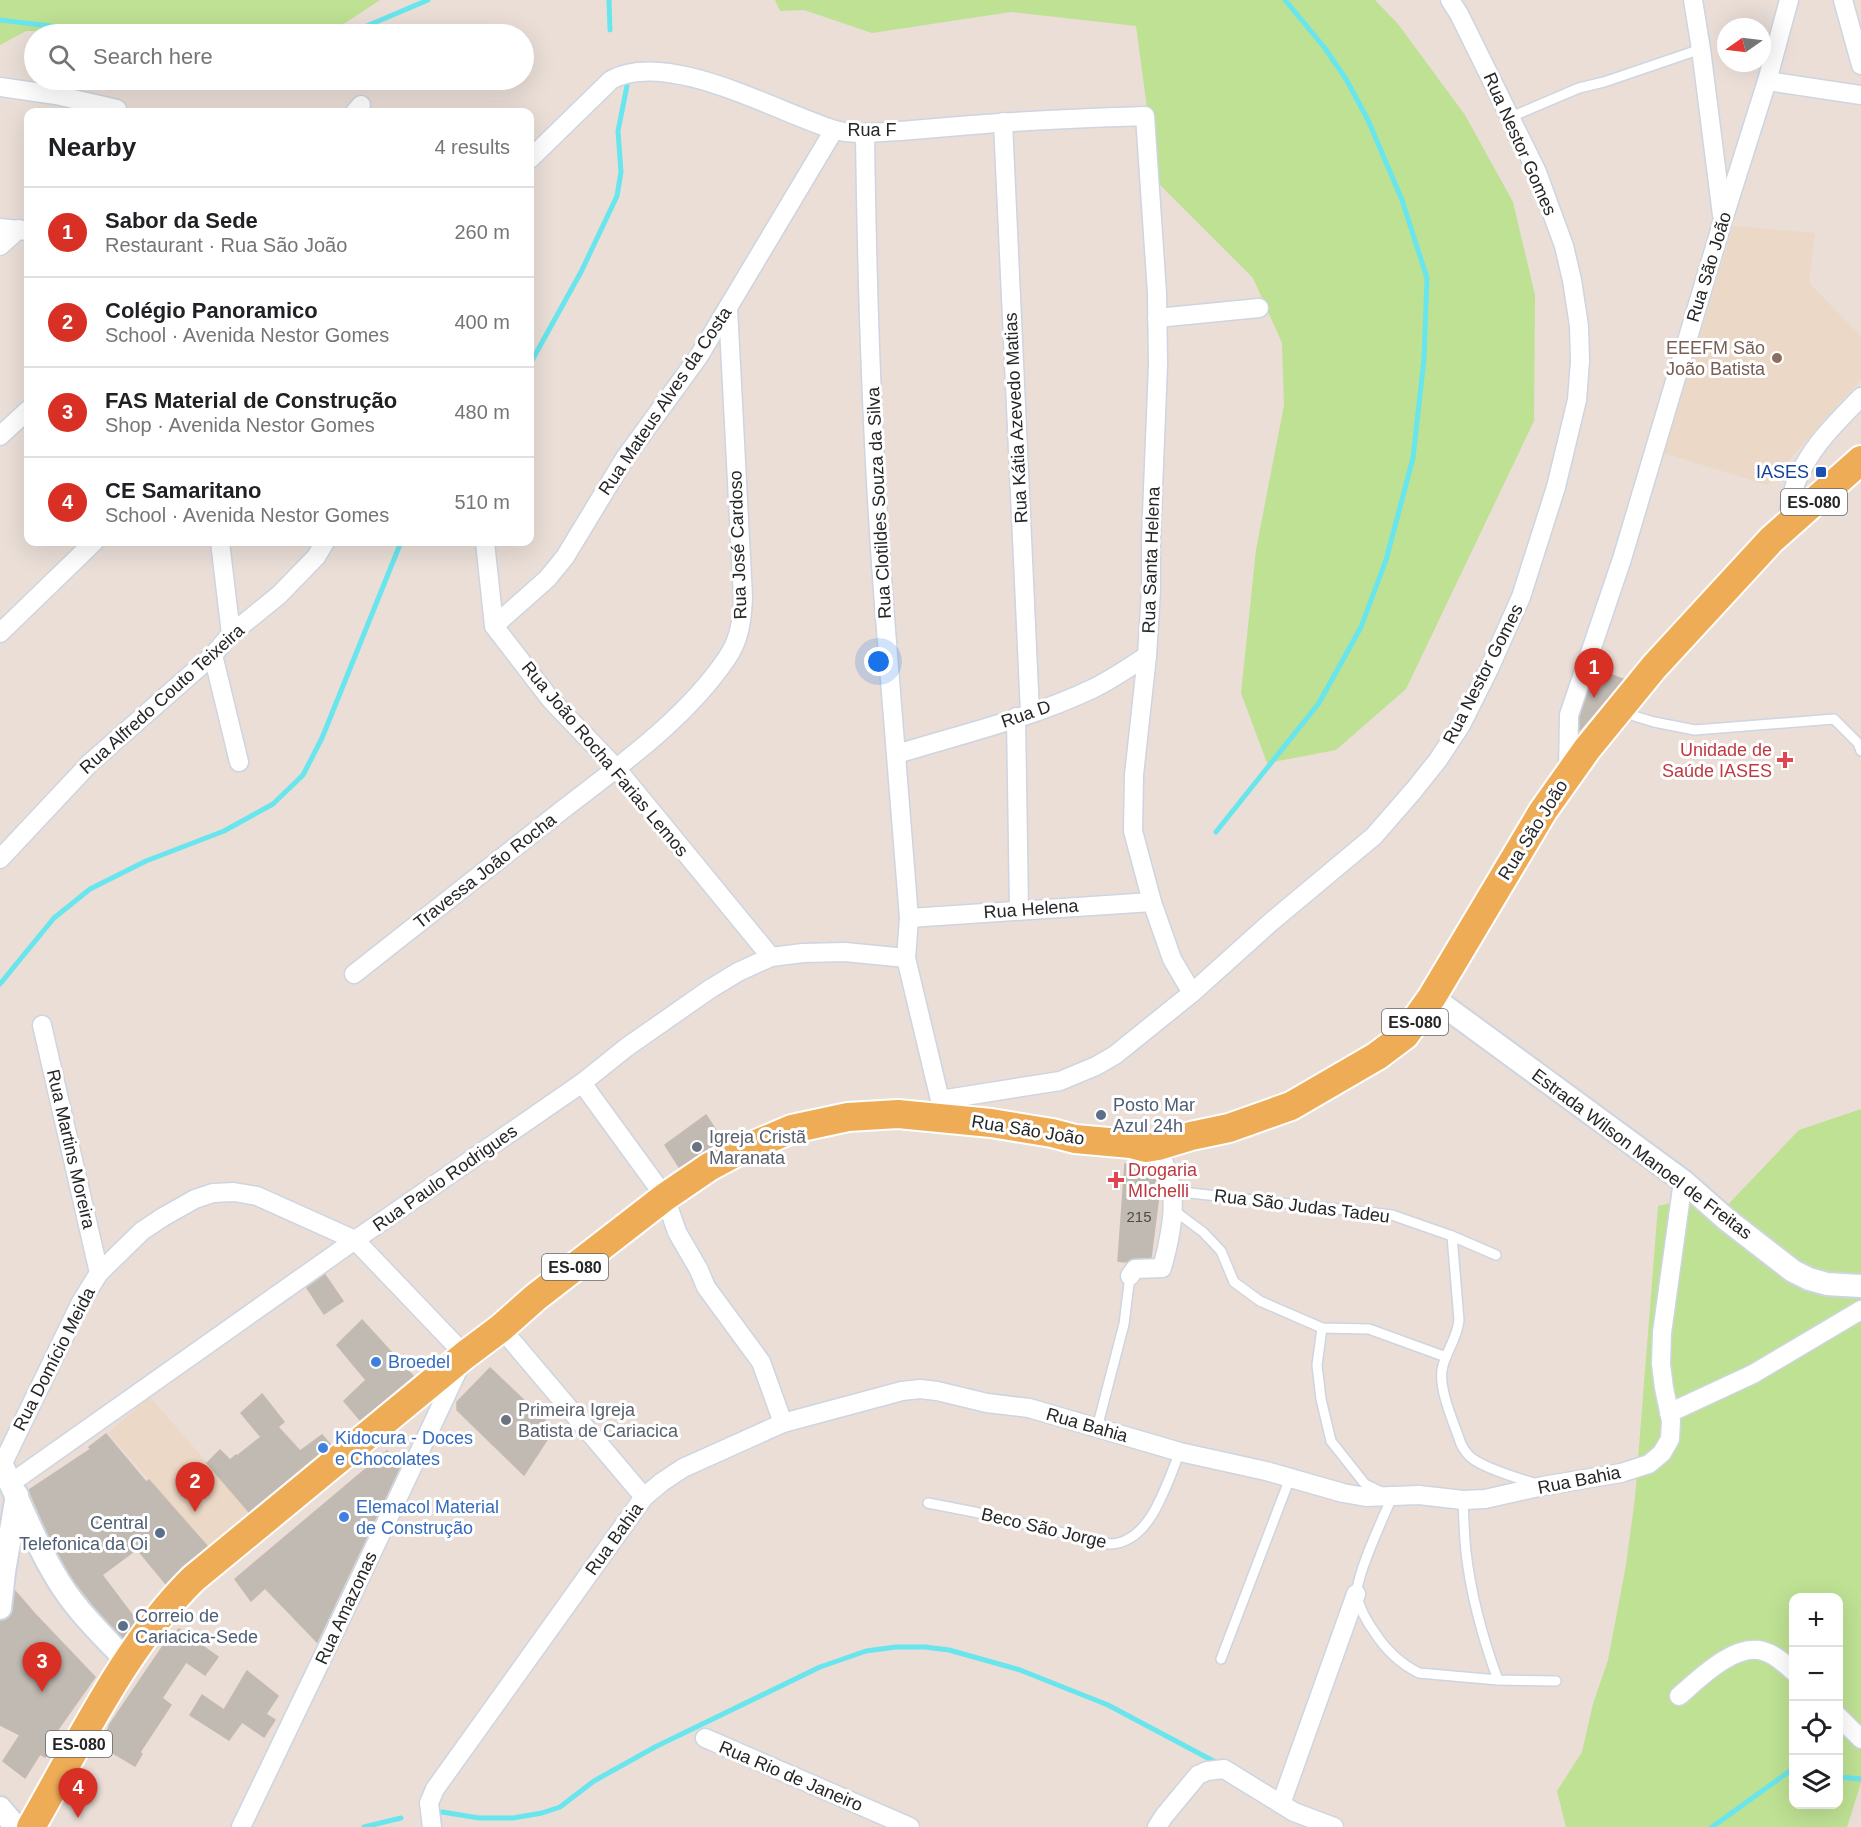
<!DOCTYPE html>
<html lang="en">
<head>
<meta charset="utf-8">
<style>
  body { margin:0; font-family:Helvetica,sans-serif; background:#f2f2f2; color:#202124 }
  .controls { position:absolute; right:18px; bottom:18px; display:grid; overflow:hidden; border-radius:12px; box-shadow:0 6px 24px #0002 }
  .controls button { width:54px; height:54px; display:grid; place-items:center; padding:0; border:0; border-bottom:2px solid #e0e0e0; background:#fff; color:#202124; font:30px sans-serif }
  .compass { position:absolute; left:1717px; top:18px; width:54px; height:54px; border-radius:50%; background:#fff; box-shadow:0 6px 24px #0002; rotate:256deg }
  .you { position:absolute; left:879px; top:662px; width:21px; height:21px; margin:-15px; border:4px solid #fff; border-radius:50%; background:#1a73e8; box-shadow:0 0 0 9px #1a73e833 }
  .badge { display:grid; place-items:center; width:39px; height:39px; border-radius:50%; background:#d93025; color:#fff; font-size:20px; font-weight:700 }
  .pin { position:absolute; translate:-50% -50px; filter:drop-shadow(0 2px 3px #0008) }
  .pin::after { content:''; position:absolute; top:32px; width:21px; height:18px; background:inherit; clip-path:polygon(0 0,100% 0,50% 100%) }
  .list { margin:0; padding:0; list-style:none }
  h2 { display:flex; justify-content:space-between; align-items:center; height:78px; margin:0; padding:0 24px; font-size:26px }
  h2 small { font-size:20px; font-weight:400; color:#757577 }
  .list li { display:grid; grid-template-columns:39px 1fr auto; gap:18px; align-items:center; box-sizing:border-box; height:90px; padding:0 24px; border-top:2px solid #e0e0e0 }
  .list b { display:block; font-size:22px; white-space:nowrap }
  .list p { margin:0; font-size:20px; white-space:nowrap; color:#757577 }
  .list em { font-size:20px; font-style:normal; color:#757577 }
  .icon { flex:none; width:33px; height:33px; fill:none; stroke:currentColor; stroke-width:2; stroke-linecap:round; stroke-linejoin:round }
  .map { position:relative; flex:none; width:1861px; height:1827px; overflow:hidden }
  .search { position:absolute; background:#fff; box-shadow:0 6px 24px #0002; left:24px; top:24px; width:510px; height:66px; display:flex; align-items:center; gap:15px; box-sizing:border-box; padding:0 21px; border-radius:33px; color:#757577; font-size:22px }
  .panel { position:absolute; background:#fff; box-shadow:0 6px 24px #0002; left:24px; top:108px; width:510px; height:438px; border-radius:12px }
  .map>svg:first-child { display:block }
  .education { fill:#ecd8c6 }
  .green { fill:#bee193; fill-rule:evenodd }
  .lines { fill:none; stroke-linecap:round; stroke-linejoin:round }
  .stream { stroke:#69e5ed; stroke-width:5 }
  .building { fill:#c0bab3; stroke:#c4bab2; stroke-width:1.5 }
  .service-casing { stroke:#cdd5e0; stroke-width:12 }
  .minor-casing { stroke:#cdd5e0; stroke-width:21 }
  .tertiary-casing { stroke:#cdd5e0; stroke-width:26 }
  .primary-casing { stroke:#fff; stroke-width:32 }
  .service { stroke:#fff; stroke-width:9 }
  .minor { stroke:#fff; stroke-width:18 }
  .tertiary { stroke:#fff; stroke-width:22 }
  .primary { stroke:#efac57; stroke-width:28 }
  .education-dot { fill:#8d6e63; stroke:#fff; stroke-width:2 }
  .transit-dot { fill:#1a4fb4; stroke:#fff; stroke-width:2 }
  .health-dot { fill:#e0444e; stroke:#fff; stroke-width:2 }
  .service-dot { fill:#5c6f8a; stroke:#fff; stroke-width:2 }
  .worship-dot { fill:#6b7280; stroke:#fff; stroke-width:2 }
  .shop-dot { fill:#3f7fe0; stroke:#fff; stroke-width:2 }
  .labels { text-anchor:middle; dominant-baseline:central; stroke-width:6; stroke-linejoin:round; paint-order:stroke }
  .number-label { font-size:15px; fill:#4c4b49 }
  .shield { fill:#fff; stroke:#676767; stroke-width:1.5 }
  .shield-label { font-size:16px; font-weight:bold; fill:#262626 }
  .street-label { font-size:18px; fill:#262626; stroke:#fff }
  .education-label { font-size:18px; fill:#785e54; stroke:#fff; text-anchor:end }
  .transit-label { font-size:18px; fill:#164399; stroke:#fff; text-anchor:end }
  .health-label { font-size:18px; fill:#be3a42; stroke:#fff; text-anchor:end }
  .service-label { font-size:18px; fill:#4e5e75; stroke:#fff; text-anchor:start }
  .worship-label { font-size:18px; fill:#5b616d; stroke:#fff; text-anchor:start }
  .shop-label { font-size:18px; fill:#366cbe; stroke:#fff; text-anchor:start }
</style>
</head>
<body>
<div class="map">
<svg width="1861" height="1827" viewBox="0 0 1861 1827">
  <rect width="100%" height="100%" fill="#eaded7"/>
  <g class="education">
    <polygon points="1733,226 1815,233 1809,283 1861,336 1861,379 1767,485 1664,453"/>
    <polygon points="150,1397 255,1518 213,1554 108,1433"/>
  </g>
  <g class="green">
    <polygon points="0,0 380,0 336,29 245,34 26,31 0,45"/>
    <polygon points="775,0 1375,0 1398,24 1465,115 1513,202 1535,295 1534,421 1406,689 1336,750 1267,763 1241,693 1256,550 1284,405 1282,343 1253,278 1157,182 1136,26 1011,12 872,33 804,10 780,11"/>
    <path d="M1861,1109V1783L1847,1827H1566L1557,1791L1582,1752L1593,1704L1608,1660L1626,1565L1635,1498L1658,1206L1696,1197L1719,1214L1799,1130ZM1794,1598H1838V1804H1794Z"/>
  </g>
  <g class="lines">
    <g class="stream">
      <polyline points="609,0 610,30"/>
      <polyline points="0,20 118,34"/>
      <polyline points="348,34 428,0"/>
      <polyline points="530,364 581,272 617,196 621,172 618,131 627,86"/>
      <polyline points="1216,832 1319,703 1361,627 1386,560 1413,458 1424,359 1427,278 1402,200 1368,120 1346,79 1324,47 1285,0"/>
      <polyline points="0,984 54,918 90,889 146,861 224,831 273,804 303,775 322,738 401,542"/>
      <polyline points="1838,1777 1861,1779"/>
      <polyline points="442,1812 479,1818 513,1818 542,1813 560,1807 594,1781 655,1747 820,1667 866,1651 896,1647 925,1647 949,1650 1020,1670 1108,1705 1221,1765"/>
      <polyline points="364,1827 401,1818"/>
      <polyline points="1712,1827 1794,1768"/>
    </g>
  </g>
  <g class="building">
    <polygon points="1596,669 1623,679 1580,730 1580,717"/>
    <polygon points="706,1115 723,1141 679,1167 665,1145"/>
    <polygon points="1125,1164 1154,1169 1160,1187 1151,1257 1134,1258 1126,1262 1118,1261"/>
    <polygon points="325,1275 343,1301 324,1314 307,1288"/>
    <polygon points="362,1320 413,1376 360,1420 344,1401 366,1380 337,1345"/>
    <polygon points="490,1368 554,1429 524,1475 457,1410 457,1402"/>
    <polygon points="262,1394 284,1422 278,1427 300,1451 322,1435 330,1444 249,1512 207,1463 220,1450 230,1460 236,1455 237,1456 261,1437 241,1413"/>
    <polygon points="106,1434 146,1482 149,1480 207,1546 182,1566 166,1584 137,1549 102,1575 136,1620 123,1638 94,1606 72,1578 50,1538 29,1490 91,1449 89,1447"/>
    <polygon points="387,1451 401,1464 317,1642 265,1588 251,1601 235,1579"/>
    <polygon points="15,1591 35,1614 95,1677 54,1735 59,1739 45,1757 40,1754 25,1778 3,1761 20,1735 0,1725 0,1621 6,1620 11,1615"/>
    <polygon points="179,1629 218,1657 205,1675 186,1662 162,1698 171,1705 140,1752 142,1754 135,1766 101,1746 110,1724 163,1646"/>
    <polygon points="247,1671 278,1696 266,1714 275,1720 264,1737 242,1722 229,1740 190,1715 202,1695 224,1710"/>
  </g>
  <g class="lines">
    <g class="service-casing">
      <g id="service">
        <polyline points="1511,117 1579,88 1604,82 1701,49"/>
        <polyline points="1621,712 1654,722 1695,730 1834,719 1858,743 1861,751"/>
        <polyline points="1172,1191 1392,1215 1452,1236 1496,1255"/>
        <polyline points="1172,1209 1203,1232 1221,1251 1234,1282 1260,1301 1322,1328 1369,1329 1446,1357"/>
        <path d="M1452,1236L1459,1320C1457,1340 1445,1352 1442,1370C1439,1391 1454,1423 1461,1444C1464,1450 1467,1455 1473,1459C1487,1469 1520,1479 1537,1484"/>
        <path d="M1322,1328L1317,1365L1321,1399L1331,1441L1365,1484L1392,1497C1384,1516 1354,1579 1357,1596C1360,1610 1367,1622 1375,1633C1386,1650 1401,1664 1419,1673L1498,1680L1556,1681"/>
        <polyline points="1097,1428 1124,1324 1130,1276"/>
        <path d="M1463,1500C1464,1517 1464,1535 1466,1552C1471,1596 1483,1639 1498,1680"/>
        <path d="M928,1503L974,1512L1110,1544C1151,1543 1166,1484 1180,1452"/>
        <polyline points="1221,1659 1290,1478"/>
      </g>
    </g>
    <g class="minor-casing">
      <g id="minor">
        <polyline points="1693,0 1701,49 1722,215"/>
        <polyline points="1843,0 1861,65"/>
        <polyline points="1767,81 1861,95"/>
        <polyline points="0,87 56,95 117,109"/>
        <polyline points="355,112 361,105"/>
        <polyline points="1003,122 1030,713"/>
        <path d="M865,133C867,291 872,448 884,605C892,710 901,814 909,918L906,958L940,1100L945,1111"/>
        <path d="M530,159L611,80C667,49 775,111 832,129C853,136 878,132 900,131C924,129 948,127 972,125C1030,120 1087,118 1145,116L1157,293L1158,365L1151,539V590L1147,656L1134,775L1133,831L1152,902L1172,959L1192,993"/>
        <polyline points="0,228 28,231"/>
        <polyline points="0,246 19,229"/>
        <polyline points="1157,318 1259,308"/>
        <polyline points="0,436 28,410"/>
        <path d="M1786,527C1789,512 1791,496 1796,482C1811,446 1835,424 1861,397"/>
        <polyline points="220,542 231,634"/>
        <polyline points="485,542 494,626 551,700 616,768 771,957"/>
        <polyline points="494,626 547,579 565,557 625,458 699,356 834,130"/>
        <polyline points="0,633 94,542"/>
        <polyline points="213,655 239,762"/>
        <polyline points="1016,717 1019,910"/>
        <path d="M897,754C962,734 1031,718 1092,689C1111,680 1129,667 1147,656"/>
        <polyline points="1568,774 1569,715 1622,559 1723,220 1767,81 1789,0"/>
        <polyline points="0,859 90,763 213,655 231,634 279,595 316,557 325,542"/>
        <polyline points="909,918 1152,902"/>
        <path d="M354,974C423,920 492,865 561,811C619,766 686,719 727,658C740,639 742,620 743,597L728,308"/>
        <polyline points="42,1025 99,1273"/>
        <polyline points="582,1083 665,1197 677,1232 699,1270 706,1287 761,1362 783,1423"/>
        <polyline points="940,1100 1060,1081 1096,1066 1115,1055 1192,993 1271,922 1374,836 1414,790 1438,760 1461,725 1489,669 1521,597 1556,487 1577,400 1580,361 1579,326 1572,280 1564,246 1537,172 1459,14 1450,0"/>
        <path d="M1130,1276L1135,1269L1162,1268C1168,1247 1175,1214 1172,1192C1170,1177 1163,1161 1158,1146"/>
        <polyline points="501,1328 644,1497"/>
        <polyline points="1669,1413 1753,1374 1861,1310"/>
        <polyline points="2,1465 81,1302 99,1273 142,1231 163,1217 195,1199 213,1193 234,1192 257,1196 355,1240 465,1355 328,1646 241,1827"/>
        <polyline points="11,1483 355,1240 582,1083 627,1047 710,989 738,972 771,957 803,953 845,952 906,958"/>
        <path d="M1679,1696C1699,1679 1734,1643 1763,1651C1775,1654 1785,1664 1794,1672"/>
        <polyline points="1838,1716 1861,1739"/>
        <polyline points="705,1738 910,1827"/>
        <polyline points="1281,1804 1356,1594"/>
        <polyline points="432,1827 429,1803 435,1789 644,1497 662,1482 683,1468 783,1423 902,1391 920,1389 937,1391 987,1403 1029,1408 1180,1452 1266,1471 1343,1493 1366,1497 1419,1495 1463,1500 1485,1499 1543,1486 1621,1473 1649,1464 1662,1453 1670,1439 1671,1421 1664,1388 1661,1364 1662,1333 1683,1181"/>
        <polyline points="1157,1827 1164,1816 1198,1775 1207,1771 1224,1769 1294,1812 1334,1827"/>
      </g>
    </g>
    <g class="tertiary-casing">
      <g id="tertiary">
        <polyline points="1432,997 1683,1181 1726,1219 1793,1271 1809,1279 1827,1284 1861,1286"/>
        <path d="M0,1461C20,1502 36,1546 61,1585C79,1613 104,1637 127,1661"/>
        <polyline points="0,1608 4,1572 17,1495"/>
        <polyline points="0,1808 16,1827"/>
      </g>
    </g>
    <g class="primary-casing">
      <path id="primary" d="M31,1827C79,1744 125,1646 193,1579L465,1355L501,1328L536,1297L665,1197L709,1167L735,1153L792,1129L848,1117L898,1114L991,1123L1052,1133L1075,1139L1131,1144L1146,1148L1158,1146L1191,1136L1229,1128L1291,1106L1377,1056L1405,1035L1432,997L1543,811L1587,749L1654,667L1771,540L1861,460"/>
    </g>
    <use href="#service" class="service"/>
    <use href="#minor" class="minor"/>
    <use href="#tertiary" class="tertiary"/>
    <use href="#primary" class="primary"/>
  </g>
  <circle class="education-dot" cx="1777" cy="358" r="6"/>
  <rect class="transit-dot" x="1815" y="466" width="12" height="12" rx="3"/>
  <g class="health-dot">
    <path d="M1782 751h6v6h6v6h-6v6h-6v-6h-6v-6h6z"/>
    <path d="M1113 1171h6v6h6v6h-6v6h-6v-6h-6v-6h6z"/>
  </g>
  <g class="service-dot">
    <circle cx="1101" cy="1115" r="6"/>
    <circle cx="160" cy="1533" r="6"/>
    <circle cx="123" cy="1626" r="6"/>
  </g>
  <g class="worship-dot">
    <circle cx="697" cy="1147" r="6"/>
    <circle cx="506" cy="1420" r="6"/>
  </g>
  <g class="shop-dot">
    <circle cx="376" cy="1362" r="6"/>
    <circle cx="323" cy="1448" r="6"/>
    <circle cx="344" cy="1517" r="6"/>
  </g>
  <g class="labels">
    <g class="number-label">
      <text x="1139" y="1216">215</text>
    </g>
    <g class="shield">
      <rect x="1781" y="489" width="66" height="26" rx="4.5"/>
      <rect x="1382" y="1009" width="66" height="26" rx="4.5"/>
      <rect x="542" y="1254" width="66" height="26" rx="4.5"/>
      <rect x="46" y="1731" width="66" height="26" rx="4.5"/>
    </g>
    <g class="shield-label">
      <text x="1814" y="502">ES-080</text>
      <text x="1415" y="1022">ES-080</text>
      <text x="575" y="1267">ES-080</text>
      <text x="79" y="1744">ES-080</text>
    </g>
    <g class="street-label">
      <text x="872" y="130">Rua F</text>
      <text transform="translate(1520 144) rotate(66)">Rua Nestor Gomes</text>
      <text transform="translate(1709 267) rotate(-73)">Rua São João</text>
      <text transform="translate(665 401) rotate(-56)">Rua Mateus Alves da Costa</text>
      <text transform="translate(1016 418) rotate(-93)">Rua Kátia Azevedo Matias</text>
      <text transform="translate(879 503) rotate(-93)">Rua Clotildes Souza da Silva</text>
      <text transform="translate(738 545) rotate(-92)">Rua José Cardoso</text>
      <text transform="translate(1151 560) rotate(-88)">Rua Santa Helena</text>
      <text transform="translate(1483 674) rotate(-63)">Rua Nestor Gomes</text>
      <text transform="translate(162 699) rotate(-42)">Rua Alfredo Couto Teixeira</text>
      <text transform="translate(1026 714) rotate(-19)">Rua D</text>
      <text transform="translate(605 759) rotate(50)">Rua João Rocha Farias Lemos</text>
      <text transform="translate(1533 830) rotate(-58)">Rua São João</text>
      <text transform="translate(485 871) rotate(-38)">Travessa João Rocha</text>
      <text transform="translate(1031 909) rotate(-4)">Rua Helena</text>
      <text transform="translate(1028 1130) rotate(9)">Rua São João</text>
      <text transform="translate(71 1149) rotate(77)">Rua Martins Moreira</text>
      <text transform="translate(1642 1154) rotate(37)">Estrada Wilson Manoel de Freitas</text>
      <text transform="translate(445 1178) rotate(-35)">Rua Paulo Rodrigues</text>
      <text transform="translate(1302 1206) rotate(7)">Rua São Judas Tadeu</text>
      <text transform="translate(54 1359) rotate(-63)">Rua Domício Meida</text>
      <text transform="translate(1087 1425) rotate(16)">Rua Bahia</text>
      <text transform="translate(1579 1480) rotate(-11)">Rua Bahia</text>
      <text transform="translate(1044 1528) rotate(13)">Beco São Jorge</text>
      <text transform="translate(614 1539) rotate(-54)">Rua Bahia</text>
      <text transform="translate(346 1608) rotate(-65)">Rua Amazonas</text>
      <text transform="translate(791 1776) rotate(23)">Rua Rio de Janeiro</text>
    </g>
    <g class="education-label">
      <text x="1765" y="348">EEEFM São<tspan x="1765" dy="21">João Batista</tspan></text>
    </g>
    <g class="transit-label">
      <text x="1809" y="472">IASES</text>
    </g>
    <g class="health-label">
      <text x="1772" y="750">Unidade de<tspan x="1772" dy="21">Saúde IASES</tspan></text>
      <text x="1128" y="1170" text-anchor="start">Drogaria<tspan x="1128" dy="21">MIchelli</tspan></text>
    </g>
    <g class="service-label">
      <text x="1113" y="1105">Posto Mar<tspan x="1113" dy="21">Azul 24h</tspan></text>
      <text x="148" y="1523" text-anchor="end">Central<tspan x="148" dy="21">Telefonica da Oi</tspan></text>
      <text x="135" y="1616">Correio de<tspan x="135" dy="21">Cariacica-Sede</tspan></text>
    </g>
    <g class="worship-label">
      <text x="709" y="1137">Igreja Cristã<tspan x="709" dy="21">Maranata</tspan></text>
      <text x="518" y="1410">Primeira Igreja<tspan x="518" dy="21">Batista de Cariacica</tspan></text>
    </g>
    <g class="shop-label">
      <text x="388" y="1362">Broedel</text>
      <text x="335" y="1438">Kidocura - Doces<tspan x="335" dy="21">e Chocolates</tspan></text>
      <text x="356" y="1507">Elemacol Material<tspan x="356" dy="21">de Construção</tspan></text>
    </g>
  </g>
</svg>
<div class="controls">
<button>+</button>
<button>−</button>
<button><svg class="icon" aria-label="locate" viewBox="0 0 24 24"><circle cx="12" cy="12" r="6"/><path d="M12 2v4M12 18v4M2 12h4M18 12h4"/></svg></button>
<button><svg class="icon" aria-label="layers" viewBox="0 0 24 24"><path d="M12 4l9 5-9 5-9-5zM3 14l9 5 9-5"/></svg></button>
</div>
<svg class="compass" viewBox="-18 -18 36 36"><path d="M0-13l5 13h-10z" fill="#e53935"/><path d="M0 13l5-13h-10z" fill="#757577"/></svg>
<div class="you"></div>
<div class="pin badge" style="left:1594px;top:698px">1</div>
<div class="pin badge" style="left:195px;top:1512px">2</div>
<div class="pin badge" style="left:42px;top:1692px">3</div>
<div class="pin badge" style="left:78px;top:1818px">4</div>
<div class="search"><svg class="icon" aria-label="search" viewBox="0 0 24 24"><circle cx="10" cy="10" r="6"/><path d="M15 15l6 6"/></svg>Search here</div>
<section class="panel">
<h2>Nearby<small>4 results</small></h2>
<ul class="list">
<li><span class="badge">1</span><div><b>Sabor da Sede</b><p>Restaurant · Rua São João</p></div><em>260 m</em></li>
<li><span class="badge">2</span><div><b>Colégio Panoramico</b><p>School · Avenida Nestor Gomes</p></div><em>400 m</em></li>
<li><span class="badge">3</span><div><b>FAS Material de Construção</b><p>Shop · Avenida Nestor Gomes</p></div><em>480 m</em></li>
<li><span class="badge">4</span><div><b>CE Samaritano</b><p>School · Avenida Nestor Gomes</p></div><em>510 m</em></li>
</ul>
</section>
</div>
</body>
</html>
